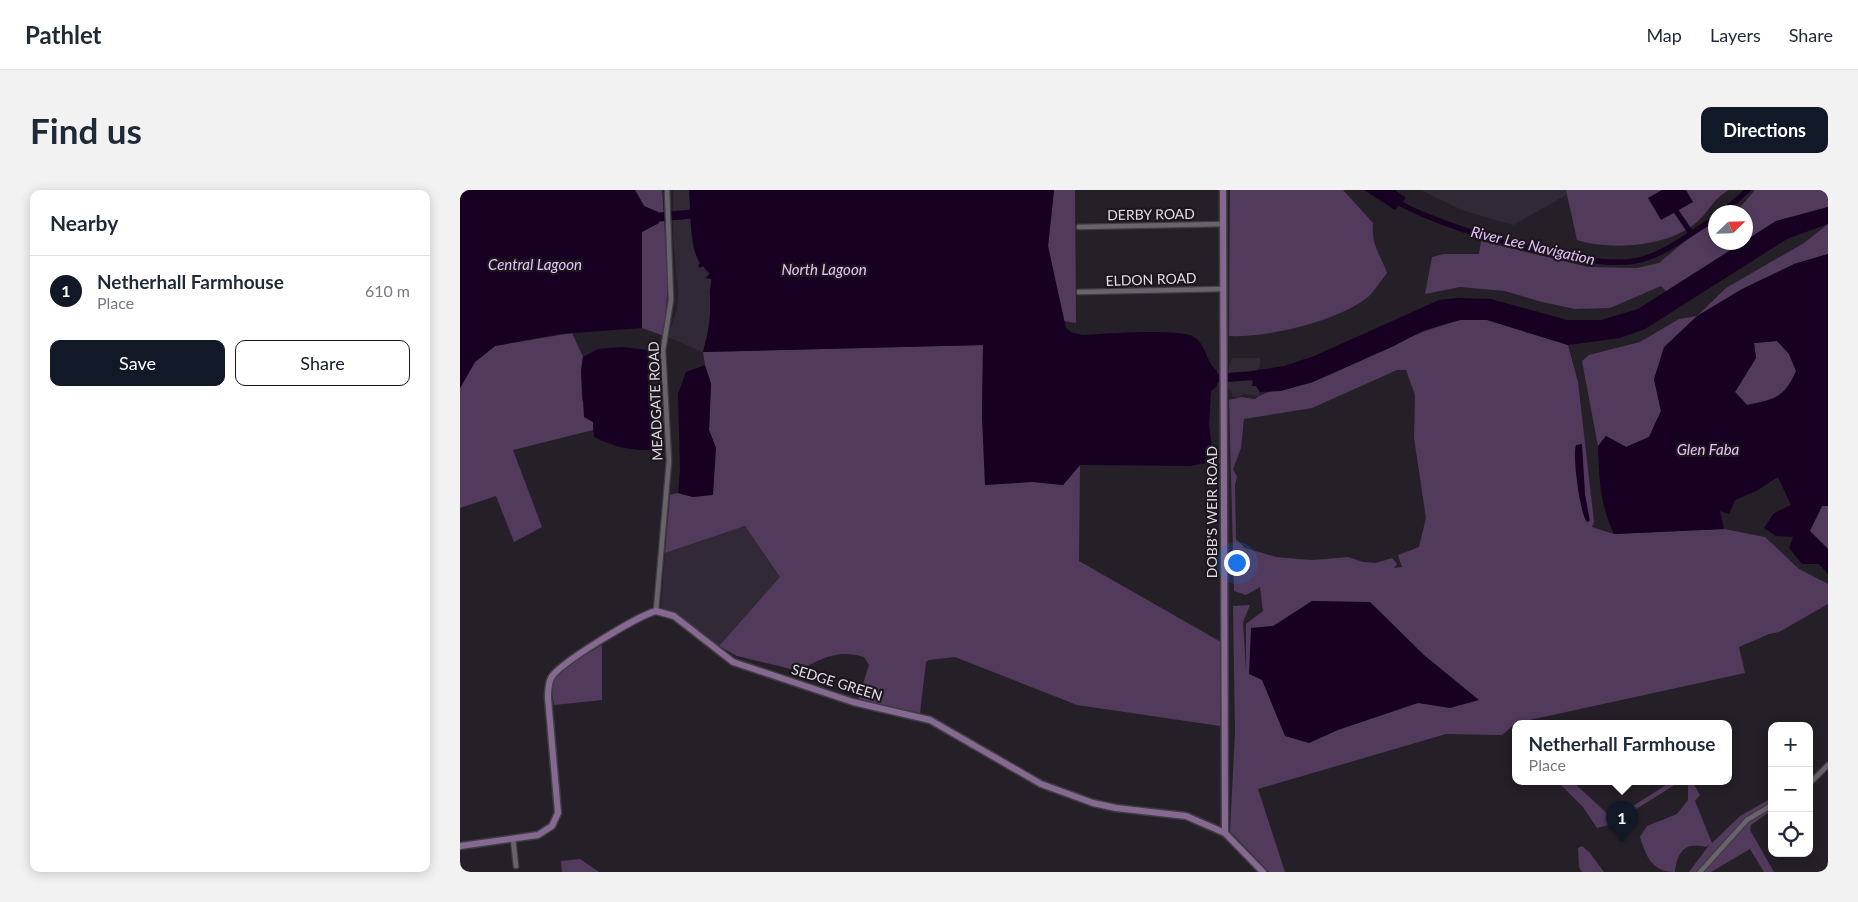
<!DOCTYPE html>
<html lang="en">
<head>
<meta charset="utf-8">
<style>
  body { margin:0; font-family:Lato,sans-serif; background:#f2f2f3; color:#1f2937 }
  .controls { position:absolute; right:15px; bottom:15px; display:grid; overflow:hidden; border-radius:10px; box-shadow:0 2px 12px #0003 }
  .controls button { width:45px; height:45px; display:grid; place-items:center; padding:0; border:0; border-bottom:1px solid #e0e1e3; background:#fff; color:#1f2937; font:25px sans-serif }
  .compass { position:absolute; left:1248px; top:15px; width:45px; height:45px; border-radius:50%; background:#fff; box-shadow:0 2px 12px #0003; rotate:67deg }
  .you { position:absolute; left:776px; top:372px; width:18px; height:18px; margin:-12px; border:4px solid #fff; border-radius:50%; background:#1a73e8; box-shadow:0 0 0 8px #1a73e833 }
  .badge { display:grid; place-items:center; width:32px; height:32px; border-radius:50%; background:#111827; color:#fff; font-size:16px; font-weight:700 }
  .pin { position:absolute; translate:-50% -41px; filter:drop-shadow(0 1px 2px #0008) }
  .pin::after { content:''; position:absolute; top:26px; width:18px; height:15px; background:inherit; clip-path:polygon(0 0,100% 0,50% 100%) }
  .popup { position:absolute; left:1052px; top:530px; width:220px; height:65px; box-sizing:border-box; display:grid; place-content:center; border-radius:10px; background:#fff; filter:drop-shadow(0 1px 4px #0005); font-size:16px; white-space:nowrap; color:#747a83 }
  .popup b { font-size:19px; color:#1f2937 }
  .popup::after { content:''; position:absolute; left:50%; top:100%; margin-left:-10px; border:10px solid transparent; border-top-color:#fff }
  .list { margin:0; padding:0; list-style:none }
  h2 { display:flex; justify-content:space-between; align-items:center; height:65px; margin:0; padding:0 20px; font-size:21px }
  h2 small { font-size:16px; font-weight:400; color:#747a83 }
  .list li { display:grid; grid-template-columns:32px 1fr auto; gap:15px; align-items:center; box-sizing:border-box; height:70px; padding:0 20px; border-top:1px solid #e0e1e3 }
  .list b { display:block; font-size:19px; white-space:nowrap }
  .list p { margin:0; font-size:16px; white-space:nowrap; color:#747a83 }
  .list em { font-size:16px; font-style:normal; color:#747a83 }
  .actions { display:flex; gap:10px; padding:15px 20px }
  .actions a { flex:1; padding:11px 0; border:1px solid #111827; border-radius:10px; text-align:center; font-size:18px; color:#111827 }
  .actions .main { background:#111827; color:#fff }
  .icon { flex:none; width:28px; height:28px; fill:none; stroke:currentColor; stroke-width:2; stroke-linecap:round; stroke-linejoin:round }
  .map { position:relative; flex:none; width:1368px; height:682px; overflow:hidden; border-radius:10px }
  header { display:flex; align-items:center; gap:30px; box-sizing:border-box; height:70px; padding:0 25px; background:#fff; border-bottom:1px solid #e0e1e3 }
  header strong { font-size:24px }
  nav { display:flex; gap:28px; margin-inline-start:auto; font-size:18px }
  .intro { display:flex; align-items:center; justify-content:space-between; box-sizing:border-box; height:120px; padding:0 30px }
  h1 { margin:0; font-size:35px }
  .button { padding:12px 22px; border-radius:10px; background:#111827; color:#fff; font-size:18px; font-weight:700 }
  main { display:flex; gap:30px; padding:0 30px }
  aside { flex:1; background:#fff; border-radius:10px; box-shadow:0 2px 12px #0003 }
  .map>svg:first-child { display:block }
  .built { fill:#322936 }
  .green { fill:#523a5d; fill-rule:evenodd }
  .water { fill:#170022; fill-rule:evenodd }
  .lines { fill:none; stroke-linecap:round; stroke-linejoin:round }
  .canal { stroke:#170022; stroke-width:5.5 }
  .river { stroke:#170022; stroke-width:9 }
  .street-casing { stroke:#403c43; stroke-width:7 }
  .secondary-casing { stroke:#403c43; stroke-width:9 }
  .street { stroke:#69636c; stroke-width:4.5 }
  .secondary { stroke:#856991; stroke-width:6 }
  .labels { text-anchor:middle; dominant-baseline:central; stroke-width:4.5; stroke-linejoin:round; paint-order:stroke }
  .street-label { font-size:14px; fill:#e0dce1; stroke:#1c171e }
  .water-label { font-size:15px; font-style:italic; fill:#e7c0fa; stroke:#1c171e }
</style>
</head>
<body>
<header>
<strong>Pathlet</strong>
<nav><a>Map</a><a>Layers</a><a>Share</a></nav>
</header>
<div class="intro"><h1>Find us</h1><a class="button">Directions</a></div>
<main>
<aside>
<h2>Nearby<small></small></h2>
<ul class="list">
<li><span class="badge">1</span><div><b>Netherhall Farmhouse</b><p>Place</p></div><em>610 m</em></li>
</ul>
<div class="actions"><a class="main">Save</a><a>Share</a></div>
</aside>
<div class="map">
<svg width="1368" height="682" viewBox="0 0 1368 682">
  <rect width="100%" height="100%" fill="#252028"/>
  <g class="built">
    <polygon points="213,0 229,0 234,53 243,76 251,89 250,138 243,162 208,147 217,119 218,104 213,48"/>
    <polygon points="961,0 1115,0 1053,35 1002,20"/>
    <polygon points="772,168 800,168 800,176 797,180 792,181 794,189 791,190 799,199 799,206 784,204 778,207 772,206 771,200 768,197 768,181"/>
    <polygon points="285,336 320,387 259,456 211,421 201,418 205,363"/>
  </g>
  <g class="green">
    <polygon points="175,0 202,0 208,92 204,146 182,138 182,41 199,33 198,22 184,16"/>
    <polygon points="594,0 615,0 616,133 603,131 588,56"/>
    <path d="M770,0H883L913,33C911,56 920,63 927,83C921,90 913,103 908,107C878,131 807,148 769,146Z"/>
    <path d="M1106,0H1269C1253,9 1251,19 1239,30C1211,57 1152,61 1117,50Z"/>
    <polygon points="1295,0 1368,0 1368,17 1316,31 1286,50 1286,22 1276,22"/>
    <polygon points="1255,31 1256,52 1282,53 1207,102 1201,96 1150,118 1115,119 1082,112 1045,101 1000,97 965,104 972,67 984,64 1019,64 1021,51 1128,77 1177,78 1199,73 1229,48"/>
    <polygon points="1368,34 1368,64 1334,74 1194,189 1201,221 1189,247 1166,257 1146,246 1138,256 1122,171 1129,165 1180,152 1219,129 1237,126 1266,98 1344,53"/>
    <path d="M1000,130H1027L1108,155L1118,192L1134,332L1132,337L1154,344L1264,339L1305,347L1339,379L1368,394V414L1319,442L1309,444L1279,457L1285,483L1061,532L1056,533L1042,545L986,544L798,599L825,682H809L770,641L775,543L773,416L790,415L783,432L786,481V434L803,421L800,397L786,405L774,401L769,210L781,207L795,209C811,197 835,199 854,191C903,172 949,143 1000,130ZM937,180H946L955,205L954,248L966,328L959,357L938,365L942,377L934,378L937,374L932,368L916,373L903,372L888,367L852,370L816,367L785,358L776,349L775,295L777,287L773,279L781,258L784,229L852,218Z"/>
    <polygon points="112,143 123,167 121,181 122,210 133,232 133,240 53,260 82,337 54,352 36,306 0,318 0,198 15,172 35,156"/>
    <path d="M1317,151L1329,164L1336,181C1324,208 1314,209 1287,215L1275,202L1296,168L1294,153Z"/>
    <path d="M523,155L522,228L573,292L603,295L620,275L619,371L761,452L760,536L617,515L495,467L469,470L466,472L460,523L398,510L409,475L404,467C380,459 360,468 339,481L277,466L259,456L320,387L285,336L205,363L210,305L218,303L233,307L256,258L249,240L251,194L245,175L243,162Z"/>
    <polygon points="1362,316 1368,316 1368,359 1349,341"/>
    <polygon points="142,455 142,510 94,515 90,489 109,474"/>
    <polygon points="1097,591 1112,591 1153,629 1212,591 1221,591 1152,634 1137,638 1123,617"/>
    <path d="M1228,591H1232L1240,605L1235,611L1252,653L1280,626L1312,608V620L1291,635L1290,640L1314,682H1304L1290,659L1251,682H1229L1250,654L1246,657C1224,651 1217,663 1215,682C1192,682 1186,666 1180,647L1187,636L1217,624L1228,610Z"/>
    <polygon points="1122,656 1130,663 1144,682 1122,682 1119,677 1118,658"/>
    <polygon points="120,669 139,682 102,682 101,671"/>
  </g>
  <g class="water">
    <polygon points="0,0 175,0 184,16 198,22 199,33 182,42 182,138 100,144 35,156 15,172 0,198"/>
    <path d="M229,0H594L588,56L606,138L611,142L622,145C643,144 719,138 734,147C746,154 746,172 757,181V196L751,201L749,235L753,265L746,273L730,276L620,275L603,295L573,292L525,295L522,228L523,155L243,162C249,139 251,128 250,105C249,99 252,95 251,89L245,88L250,84L243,76L240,78L238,75L240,73C229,57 231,19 229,0Z"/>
    <polygon points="904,0 935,0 946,8 935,20"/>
    <polygon points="1202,0 1226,0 1233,12 1201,30 1188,8"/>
    <polygon points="1368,17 1368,34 1327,49 1185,139 1160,148 1108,155 1027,130 1000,130 962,141 934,156 853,192 821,201 800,202 796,196 792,196 793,189 792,181 824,176 854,166 979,110 997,108 1031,109 1107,130 1141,130 1178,119 1316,31"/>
    <path d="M1368,64V316H1362L1350,341L1368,359V384L1359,374H1342L1329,358L1333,347L1316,346L1304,338L1314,323L1331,315L1318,287L1296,301L1275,310L1269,324L1260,321L1264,339L1154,344C1140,316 1139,287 1138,256L1146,246L1166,257L1189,247L1201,221L1194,189L1204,157L1237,126L1282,99L1334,74ZM1317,151L1329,164L1336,181C1325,208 1314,210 1287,215L1275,202L1296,168L1294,153Z"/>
    <path d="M162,157L188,160L194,260C171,261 154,257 134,247L133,232L124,227L121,181L123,167L138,159Z"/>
    <polygon points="245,175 251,194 249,240 256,258 253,305 233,307 218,303 220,280 218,204 226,182"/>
    <path d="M1122,254L1125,304L1130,331L1127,332C1120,324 1112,265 1116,255Z"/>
    <polygon points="852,411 910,412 964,465 1019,510 990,518 958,513 878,540 849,553 825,546 802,490 789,484 791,438 813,436"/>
  </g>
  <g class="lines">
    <g class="canal">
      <path d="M934,10C980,38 1123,80 1175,71C1204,66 1231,42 1256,28"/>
      <polyline points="1216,21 1231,43"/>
      <polyline points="1263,22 1288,0"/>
    </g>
    <g class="river">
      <polyline points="199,27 232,24"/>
      <polyline points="758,188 802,185"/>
    </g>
    <g class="street-casing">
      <g id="street">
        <polyline points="619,37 763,34"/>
        <polyline points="619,102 763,99"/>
        <polyline points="196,421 209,271 203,160 211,110 207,0"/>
        <polyline points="1349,594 1368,575"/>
        <polyline points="53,649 56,676"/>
        <polyline points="1240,682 1287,630 1312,615"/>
      </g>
    </g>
    <g class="secondary-casing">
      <g id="secondary">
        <polyline points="763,0 765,643"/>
        <path d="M0,656L78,645L92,636L98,623L88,508C88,502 88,494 91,488C99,473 178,426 196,421L214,426L273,472L393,512L470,530L581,594L633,613L656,618L726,626L765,643L803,682"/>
      </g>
    </g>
    <use href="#street" class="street"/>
    <use href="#secondary" class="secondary"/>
  </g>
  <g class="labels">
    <g class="street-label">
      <text transform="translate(691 24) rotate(-1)">DERBY ROAD</text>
      <text transform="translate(691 89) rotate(-2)">ELDON ROAD</text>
      <text transform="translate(195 211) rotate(-92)">MEADGATE ROAD</text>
      <text transform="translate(751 322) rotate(-90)">DOBB'S WEIR ROAD</text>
      <text transform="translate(377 492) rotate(17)">SEDGE GREEN</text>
    </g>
    <g class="water-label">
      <text transform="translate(1073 55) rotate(13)">River Lee Navigation</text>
      <text x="75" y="74">Central Lagoon</text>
      <text x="364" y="79">North Lagoon</text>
      <text x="1248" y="259">Glen Faba</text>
    </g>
  </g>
</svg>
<div class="controls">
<button>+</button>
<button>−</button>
<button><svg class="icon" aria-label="locate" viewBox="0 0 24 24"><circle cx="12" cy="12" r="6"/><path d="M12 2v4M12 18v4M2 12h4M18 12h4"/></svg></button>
</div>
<svg class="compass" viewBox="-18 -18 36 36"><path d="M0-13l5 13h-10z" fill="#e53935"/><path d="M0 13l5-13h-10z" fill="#747a83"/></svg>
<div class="you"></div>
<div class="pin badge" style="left:1162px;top:652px">1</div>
<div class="popup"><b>Netherhall Farmhouse</b>Place</div>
</div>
</main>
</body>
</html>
